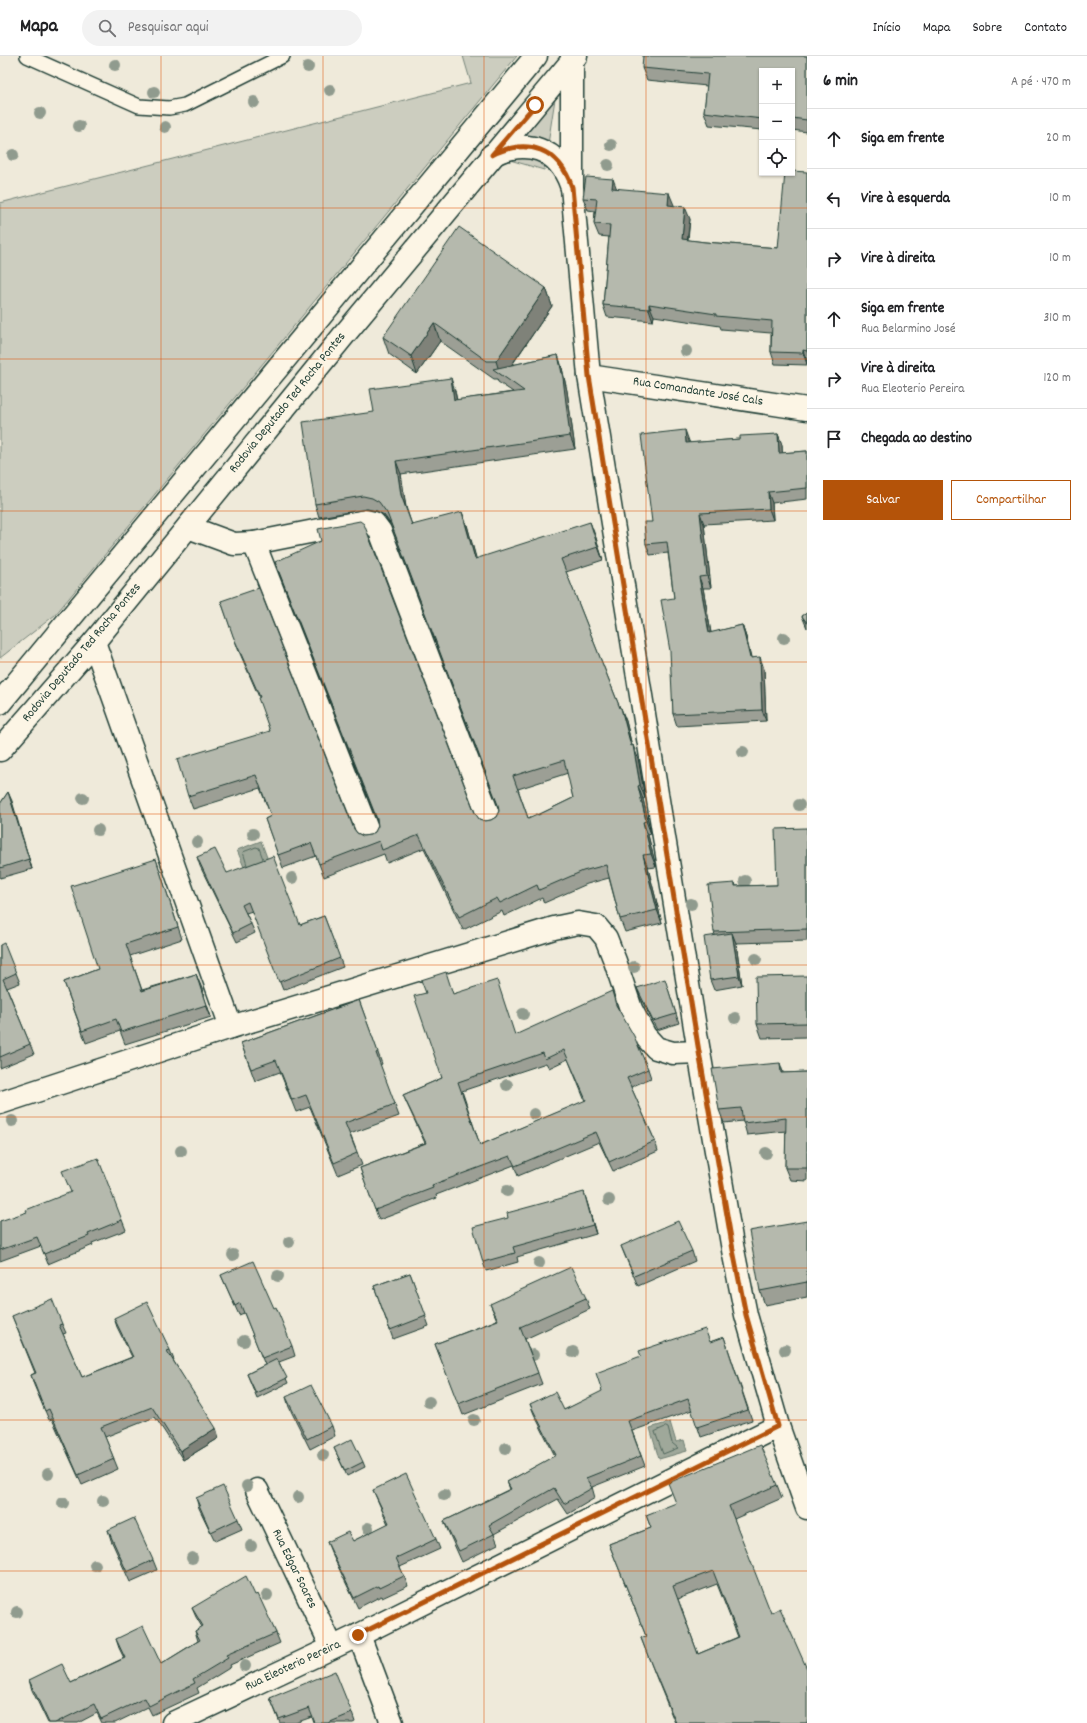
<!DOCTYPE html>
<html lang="pt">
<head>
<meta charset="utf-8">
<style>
  body { margin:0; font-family:Dekko,sans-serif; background:#f2f2f2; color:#202124 }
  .controls { position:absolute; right:12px; top:12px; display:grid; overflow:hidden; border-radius:0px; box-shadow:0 1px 3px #0004 }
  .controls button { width:36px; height:36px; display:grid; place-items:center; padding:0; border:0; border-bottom:1px solid #e0e0e0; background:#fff; color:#202124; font:20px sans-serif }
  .stop { position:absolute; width:12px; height:12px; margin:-9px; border:3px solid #b45309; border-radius:50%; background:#fff }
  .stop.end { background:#b45309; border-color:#fff; box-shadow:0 1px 4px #0008 }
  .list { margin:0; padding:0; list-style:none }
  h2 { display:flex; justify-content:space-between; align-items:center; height:52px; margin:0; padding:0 16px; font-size:17px }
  h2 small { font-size:13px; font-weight:400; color:#757577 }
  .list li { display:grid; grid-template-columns:26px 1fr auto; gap:12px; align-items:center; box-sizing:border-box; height:60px; padding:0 16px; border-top:1px solid #e0e0e0 }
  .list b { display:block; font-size:15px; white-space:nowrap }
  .list p { margin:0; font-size:13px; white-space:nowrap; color:#757577 }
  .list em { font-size:13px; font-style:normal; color:#757577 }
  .actions { display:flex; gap:8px; padding:12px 16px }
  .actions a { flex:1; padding:9px 0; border:1px solid #b45309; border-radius:0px; text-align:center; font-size:14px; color:#b45309 }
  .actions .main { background:#b45309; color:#fff }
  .icon { flex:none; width:22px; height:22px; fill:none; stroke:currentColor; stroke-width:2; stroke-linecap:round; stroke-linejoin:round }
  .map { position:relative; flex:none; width:807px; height:1667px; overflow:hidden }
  header { display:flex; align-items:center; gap:24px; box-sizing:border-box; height:56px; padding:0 20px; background:#fff; border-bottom:1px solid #e0e0e0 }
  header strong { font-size:19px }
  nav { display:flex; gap:22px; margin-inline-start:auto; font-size:14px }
  .search { width:280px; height:36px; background:#f2f2f2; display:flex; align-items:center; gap:10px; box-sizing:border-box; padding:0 14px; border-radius:22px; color:#757577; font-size:15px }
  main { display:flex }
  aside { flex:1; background:#fff }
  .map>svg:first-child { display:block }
  .green { fill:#cccdbf; stroke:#76857a }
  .water { fill:#9fa89a; stroke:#6c7d71 }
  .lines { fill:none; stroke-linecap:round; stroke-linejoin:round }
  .shore { stroke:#52685d; stroke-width:1 }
  .lane-casing { stroke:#1f3d34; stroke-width:16 }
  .street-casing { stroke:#1f3d34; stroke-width:25 }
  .secondary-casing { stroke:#1f3d34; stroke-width:25 }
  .lane { stroke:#fcf5e5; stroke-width:13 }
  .street { stroke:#fcf5e5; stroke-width:22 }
  .secondary { stroke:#fcf5e5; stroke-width:22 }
  .tree { fill:#909b8e }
  .wall { fill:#9c9f95; stroke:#1f3d34; fill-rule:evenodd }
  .shaded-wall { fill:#7f8279; stroke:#1f3d34 }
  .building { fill:#b5b9ad; stroke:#1f3d34; fill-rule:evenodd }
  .route { stroke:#b45309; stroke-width:5 }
  .grid { fill:none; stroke:#de580e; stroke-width:1; stroke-opacity:0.55 }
  .labels { text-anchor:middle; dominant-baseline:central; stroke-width:4; stroke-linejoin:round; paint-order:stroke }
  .street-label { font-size:13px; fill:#1f3d34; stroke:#fcf5e5 }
</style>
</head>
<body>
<header>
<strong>Mapa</strong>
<div class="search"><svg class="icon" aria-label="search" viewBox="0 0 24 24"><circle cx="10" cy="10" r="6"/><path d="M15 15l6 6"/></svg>Pesquisar aqui</div>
<nav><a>Início</a><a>Mapa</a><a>Sobre</a><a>Contato</a></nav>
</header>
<main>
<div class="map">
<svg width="807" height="1667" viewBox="0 0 807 1667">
  <rect width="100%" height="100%" fill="#efeada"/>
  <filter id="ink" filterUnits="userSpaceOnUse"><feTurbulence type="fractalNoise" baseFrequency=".025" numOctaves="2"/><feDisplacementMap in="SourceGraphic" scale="8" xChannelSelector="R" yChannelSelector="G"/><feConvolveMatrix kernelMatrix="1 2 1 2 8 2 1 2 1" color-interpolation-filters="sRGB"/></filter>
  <g filter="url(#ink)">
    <g class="green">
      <polygon points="463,0 517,0 55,559 0,602 0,147 471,27"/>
      <polygon points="555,43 544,114 503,102"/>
    </g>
    <g class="water">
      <polygon points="261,785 269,807 246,816 237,794"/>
      <polygon points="670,1366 676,1386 684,1384 687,1395 659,1403 650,1372"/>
    </g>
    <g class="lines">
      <g class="shore">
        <polyline points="247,809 243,796 256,791 259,792 263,803"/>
        <polygon points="666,1371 668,1372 672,1387 678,1392 663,1398 655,1376"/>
      </g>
      <g class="lane-casing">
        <polyline id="lane" points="27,0 139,50 169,52 185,49 283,0"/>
      </g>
      <g class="street-casing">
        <g id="street">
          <polyline points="589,320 807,353"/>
          <polyline points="188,471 234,488 254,487 370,781"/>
          <polyline points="254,487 365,465 374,467 380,475 491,766"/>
          <polyline points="94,586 231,971"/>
          <polyline points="0,1047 231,971 554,872 578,867 596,870 606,882 615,905 631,953 645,980 656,992 673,997 699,996"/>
          <polyline points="257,1434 332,1591"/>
          <polyline points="359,1579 392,1667"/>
          <polyline points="173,1667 359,1579 778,1370"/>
        </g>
      </g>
      <g class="secondary-casing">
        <g id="secondary">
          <polyline points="572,0 572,131 589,320 699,996 733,1194 746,1259 778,1370 807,1452"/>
          <path d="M492,99C526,82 558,92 571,129"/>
          <polyline points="0,647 536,0"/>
          <polyline points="0,694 94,586 344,279 576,0"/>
        </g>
      </g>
      <use href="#lane" class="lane"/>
      <use href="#street" class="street"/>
      <use href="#secondary" class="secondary"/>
    </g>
    <g class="tree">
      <circle cx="115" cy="9" r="6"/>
      <circle cx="308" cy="11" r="6"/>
      <circle cx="330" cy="34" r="6"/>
      <circle cx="154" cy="36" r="6"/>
      <circle cx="254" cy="46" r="6"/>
      <circle cx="40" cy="57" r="6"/>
      <circle cx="79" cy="70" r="6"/>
      <circle cx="165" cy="71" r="6"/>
      <circle cx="611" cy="89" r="6"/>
      <circle cx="13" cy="99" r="6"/>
      <circle cx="608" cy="109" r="6"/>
      <circle cx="686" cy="295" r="6"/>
      <circle cx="784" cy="582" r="6"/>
      <circle cx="743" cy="696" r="6"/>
      <circle cx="83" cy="742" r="6"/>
      <circle cx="799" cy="749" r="6"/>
      <circle cx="98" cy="774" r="6"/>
      <circle cx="253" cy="778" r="6"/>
      <circle cx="197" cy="786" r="6"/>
      <circle cx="292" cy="822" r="6"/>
      <circle cx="745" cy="825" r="6"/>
      <circle cx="691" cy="848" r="6"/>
      <circle cx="756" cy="903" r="6"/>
      <circle cx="634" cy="911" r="6"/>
      <circle cx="523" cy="958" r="6"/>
      <circle cx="735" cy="962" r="6"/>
      <circle cx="507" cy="1029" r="6"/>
      <circle cx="534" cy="1058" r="6"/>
      <circle cx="12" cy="1065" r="6"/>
      <circle cx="181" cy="1095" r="6"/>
      <circle cx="766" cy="1097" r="6"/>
      <circle cx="507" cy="1135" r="6"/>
      <circle cx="609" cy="1144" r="6"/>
      <circle cx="289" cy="1186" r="6"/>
      <circle cx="233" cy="1199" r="6"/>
      <circle cx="539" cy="1207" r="6"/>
      <circle cx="278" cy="1220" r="6"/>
      <circle cx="244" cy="1285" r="6"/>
      <circle cx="785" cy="1294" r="6"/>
      <circle cx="573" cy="1296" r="6"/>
      <circle cx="533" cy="1299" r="6"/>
      <circle cx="429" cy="1346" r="6"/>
      <circle cx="474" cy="1364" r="6"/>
      <circle cx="506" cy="1392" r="6"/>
      <circle cx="323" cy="1399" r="6"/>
      <circle cx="48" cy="1418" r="6"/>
      <circle cx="247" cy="1430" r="6"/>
      <circle cx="444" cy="1439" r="6"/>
      <circle cx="298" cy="1441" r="6"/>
      <circle cx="103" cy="1445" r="6"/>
      <circle cx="63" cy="1447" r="6"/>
      <circle cx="368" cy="1472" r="6"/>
      <circle cx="251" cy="1490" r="6"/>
      <circle cx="192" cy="1502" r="6"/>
      <circle cx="95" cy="1509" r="6"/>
      <circle cx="267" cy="1539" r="6"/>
      <circle cx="17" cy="1556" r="6"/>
      <circle cx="245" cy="1610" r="6"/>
    </g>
    <g class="wall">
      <polygon points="807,0 807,76 792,74 792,76 792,15 762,15 762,74 709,69 704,56 707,30 647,24 642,12"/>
      <polygon points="807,116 807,309 775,308 771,296 771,277 721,273 720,270 654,260 653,265 607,261 603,249 609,181 599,180 594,168 595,155 588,154 583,142 616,132 674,150 690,163 688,184 705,186 778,192"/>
      <path d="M546,232L552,250L512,309L558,299L562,312L567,335L575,393L401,418L406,451L412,469H467L476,503L595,479L603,504L566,516L620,652L626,665L632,690L638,702L645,742L643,743L651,778L648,779L656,811L648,812L662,867L625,876L620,863L609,822L587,828L544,847L542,842L504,860L502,855L463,874L424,792L387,807L384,798L324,821L316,800L283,812L265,763L271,760L260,732L193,753L188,740L270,675L259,641L238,593L221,545L354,773L357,777L363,780L370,779L375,776L378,770L377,765L275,506L479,763L485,765L491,764L496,761L499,755L498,749L392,470L384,459L377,455L367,453L319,461L315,448L374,356L455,335L457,344L513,336L498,326L497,323H494L440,285L417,318L389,298L383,281ZM568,717L573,742L538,759L528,762L518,733Z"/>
      <polygon points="778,378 782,389 782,397 807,395 807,443 772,447 773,464 704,468 711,532 703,532 711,577 742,569 746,581 751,602 764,613 766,665 677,670 673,658 674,542 668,497 650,499 646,488 652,466 689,385 689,387 740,383"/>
      <polygon points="807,557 807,572 802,560"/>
      <polygon points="8,736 32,813 0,822 0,748"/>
      <polygon points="807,772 807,885 736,887 742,929 714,934 710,924 715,879 714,876 735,827 736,830 777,829"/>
      <polygon points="197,801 227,817 300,869 324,860 343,911 283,934 252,855 246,857 251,868 255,877 237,886 200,810"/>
      <polygon points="156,803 182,883 130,900 142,934 196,918 211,961 125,988 120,975 86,987 64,926 98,913"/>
      <polygon points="0,889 16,917 20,927 7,932 34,998 0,1012"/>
      <polygon points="807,920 807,981 762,982 757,968"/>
      <polygon points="637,932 668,933 679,967 657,974 640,941"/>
      <path d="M453,938L516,979L617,950L648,1013L651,1022L631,1031L655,1085L658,1095L613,1115L599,1086L518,1120L514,1109L436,1139L437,1142L379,1164L360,1112L425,1087L407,1048L403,1039L442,1022ZM568,1003L585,1045L480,1089L462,1035L546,1007L549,1012Z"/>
      <polygon points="359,944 382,1008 380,1009 399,1060 350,1078 362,1109 338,1119 310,1051 296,1056 280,1016 255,1025 241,987"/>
      <polygon points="807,1016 807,1125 790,1124 785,1112 786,1075 747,1079 743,1065 724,1067 719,1054 784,1017"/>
      <polygon points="587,1146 596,1178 517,1201 518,1206 486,1215 483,1206"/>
      <polygon points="122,1164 126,1174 92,1187 93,1189 48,1208 41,1190 0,1205 0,1165"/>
      <polygon points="807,1165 807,1241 765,1249 760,1235"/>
      <polygon points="621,1190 692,1195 695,1205 638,1230 625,1200"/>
      <polygon points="410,1217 429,1270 393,1283 374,1230"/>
      <polygon points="221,1219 292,1290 295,1300 279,1306 288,1327 257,1342 247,1318 265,1309 244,1257 239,1259 225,1228"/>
      <polygon points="586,1242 590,1253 525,1283 542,1328 463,1359 435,1288 497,1264 490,1248"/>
      <polygon points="12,1260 62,1268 66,1277 63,1278 82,1321 132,1301 117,1271 114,1262 170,1294 174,1304 173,1304 219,1382 183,1404 155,1361 105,1381 118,1413 82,1429 52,1363 49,1364 34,1329 31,1319 35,1317"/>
      <polygon points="724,1281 752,1364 701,1381 692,1354 632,1375 645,1410 592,1431 595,1442 568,1458 558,1443 494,1478 498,1488 462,1506 448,1475 444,1465 510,1433 507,1426 555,1400 534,1358 530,1348 564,1354 710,1286"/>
      <polygon points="286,1341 332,1370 335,1380 310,1393 289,1351"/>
      <polygon points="334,1392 363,1406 365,1411 347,1420"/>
      <path d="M777,1429L782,1442L734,1463L807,1667H675L657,1623L641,1582L646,1580L609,1488L651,1472L646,1459ZM717,1528L738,1581L698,1598L678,1543Z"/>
      <polygon points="373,1434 436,1483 440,1493 400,1511 404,1520 408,1530 382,1542 381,1540 358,1552 331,1496 327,1486 353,1485 388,1468 377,1443"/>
      <polygon points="196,1442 238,1463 242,1473 215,1485 199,1452"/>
      <polygon points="108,1474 153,1504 157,1514 130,1526 111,1484"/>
      <polygon points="255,1539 276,1577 280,1587 230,1609 231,1611 197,1632 199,1637 152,1659 148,1651 115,1667 102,1667 97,1657 78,1667 48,1667 32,1634 29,1624 71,1627 124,1602 119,1592 116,1583 161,1608 198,1585 195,1575 202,1571 196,1561 192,1552"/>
      <polygon points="270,1642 352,1657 355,1666 353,1667 314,1667 312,1661 295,1667 280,1667"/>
    </g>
    <g class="shaded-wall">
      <polygon points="613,123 618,136 612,132"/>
      <polygon points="669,137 674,149 672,161 668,149"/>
      <polygon points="685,151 690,163 686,195 682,183"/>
      <polygon points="546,232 552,250 504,320 500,318 496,305"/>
      <polygon points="649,248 654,260 653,265 649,253"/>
      <polygon points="434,267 440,285 417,318 411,300"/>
      <polygon points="803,294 807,306 807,308 803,297"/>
      <polygon points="558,299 562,312 567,335 575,393 570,380"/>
      <polygon points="451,322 455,335 459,358 454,344"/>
      <polygon points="685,374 689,385 690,398 686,387"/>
      <polygon points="778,378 782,389 783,408 779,397"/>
      <polygon points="396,405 401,418 406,452 401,439"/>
      <polygon points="768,436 772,447 773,464 769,453"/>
      <polygon points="462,456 467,469 480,516 475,503"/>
      <polygon points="700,457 704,468 711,532 707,520"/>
      <polygon points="590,466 595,479 603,504 598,491"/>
      <polygon points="699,521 703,532 713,588 709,577"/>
      <polygon points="742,569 746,581 754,613 750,602"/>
      <polygon points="760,601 764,613 766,665 762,654"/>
      <polygon points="621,652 626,665 635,703 631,690"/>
      <polygon points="633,689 638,702 645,742 640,729"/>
      <polygon points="638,730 643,743 651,778 646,765"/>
      <polygon points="8,736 12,745 32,813 29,803"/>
      <polygon points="643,766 648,779 656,811 651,798"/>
      <polygon points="643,799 648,812 662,867 657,854"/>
      <polygon points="732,877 736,887 742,929 739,920"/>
      <polygon points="196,918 201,930 211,961 206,949"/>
      <polygon points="780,1007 784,1019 781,1017"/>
      <polygon points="584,1136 587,1146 596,1178 593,1169"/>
      <polygon points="216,1372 219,1382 183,1404 180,1395"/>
    </g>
    <g class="building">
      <polygon points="643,0 807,0 807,64 792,62 792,15 762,15 762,63 704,56 708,18 642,12"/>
      <polygon points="792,115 807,116 807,295 803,294 803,297 771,296 772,265 716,260 716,258 649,248 649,253 603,249 610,169 594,168 597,143 583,142 586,121 613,123 612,132 669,137 668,149 685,151 682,183 705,186 778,192 785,117 792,117"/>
      <polygon points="459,171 546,232 496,305 487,305 434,267 411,300 383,281"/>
      <path d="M558,299L563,322L570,380L396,405L401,439L412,469L462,456L475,503L590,466L598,491L561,503L620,652H621L631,690L633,689L640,729L638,730L646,765L643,766L651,798L643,799L657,854L620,863L606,809L583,815L539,834L537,829L500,847L497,842L459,861L419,779L382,794L379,785L319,808L311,787L278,799L265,763L271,760L256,719L188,740L177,703L270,675L258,642L260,641L233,580L221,545L259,532L354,773L357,777L363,780L370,779L375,776L378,770L377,763L275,506L321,485L318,473L360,465L364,468L475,757L479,763L485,765L491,764L496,761L499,755L498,749L387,457L379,446L372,442L363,440L315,448L303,366L374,356L370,333L451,322L454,344L524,335L493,313ZM564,704L573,742L538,759L537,758L528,762L513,720Z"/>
      <polygon points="685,374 686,387 740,383 740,380 778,378 779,397 807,395 807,432 768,436 769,453 700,457 707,520 699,521 709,577 742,569 750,602 760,601 762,654 673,658 670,595 661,544 674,542 667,486 646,488 644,466 652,466 641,379"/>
      <polygon points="807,557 807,567 802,560"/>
      <polygon points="8,736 29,803 0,812 0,748"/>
      <polygon points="807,772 807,873 714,876 708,829 735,827 735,830 777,829 775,773"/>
      <polygon points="215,793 227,817 273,800 300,869 324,860 340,902 279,926 248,846 242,849 251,868 233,877 197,801"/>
      <polygon points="156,803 178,871 126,888 142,935 196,918 206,949 121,976 116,963 82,975 64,926 98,913 71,830"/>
      <polygon points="732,877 739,920 710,924 704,881"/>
      <polygon points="4,887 16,917 3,923 30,988 0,1001 0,889"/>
      <path d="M446,916L453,938L497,924L515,979L612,935L616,949L634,980L648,1013L627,1022L655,1085L609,1106L596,1076L515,1110L510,1100L432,1129L433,1132L375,1154L360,1112L426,1087L403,1039L442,1022L414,940L426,937L421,924ZM564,994L586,1044L480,1089L458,1026L543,997L545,1003Z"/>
      <polygon points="807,920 807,967 757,968 756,921"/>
      <polygon points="665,923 676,958 653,965 637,932"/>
      <polygon points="359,944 378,996 376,997 395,1048 345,1067 357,1097 334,1107 306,1039 292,1044 276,1004 251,1013 241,987"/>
      <polygon points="780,1007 781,1017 807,1016 807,1112 785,1112 786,1062 743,1067 741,1052 719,1054 712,1013"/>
      <polygon points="98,1102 122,1164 88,1178 89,1180 44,1198 37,1181 0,1194 0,1165 27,1156 26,1154 71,1136 62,1115"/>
      <polygon points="584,1136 593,1169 513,1191 515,1197 483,1206 473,1171 508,1162 507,1157"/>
      <polygon points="678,1165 692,1195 634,1220 621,1190"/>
      <polygon points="807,1165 807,1226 760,1235 749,1175"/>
      <polygon points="253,1205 274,1252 276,1251 292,1290 262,1302 240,1247 235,1250 221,1219"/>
      <polygon points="571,1211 586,1242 520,1271 538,1317 458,1348 435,1288 498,1264 490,1248"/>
      <polygon points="410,1217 426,1260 390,1274 374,1230"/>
      <polygon points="52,1243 62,1268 59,1269 82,1321 133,1301 114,1262 147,1246 170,1294 167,1295 216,1372 180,1395 152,1351 101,1371 114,1403 78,1419 49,1353 45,1355 31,1319 36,1317 12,1260"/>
      <polygon points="705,1273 710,1286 724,1281 748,1354 697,1371 688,1343 628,1365 641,1400 586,1422 592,1432 564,1448 554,1432 489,1469 494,1478 459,1495 444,1465 511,1433 507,1426 556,1399 530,1348 555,1336 564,1354 602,1335 596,1317 641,1300 639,1295"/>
      <polygon points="277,1303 287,1322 256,1337 247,1318"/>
      <polygon points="311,1329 332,1370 307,1383 286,1341"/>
      <polygon points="352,1383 363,1406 345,1415 334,1392"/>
      <path d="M760,1389L777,1429L729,1450L771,1557L780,1552L807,1613V1667H676L652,1610L641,1582L646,1580L609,1488L651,1472L646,1459L676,1447L668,1427ZM713,1515L739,1581L698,1598L673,1530Z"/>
      <polygon points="406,1418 436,1483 396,1502 404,1520 379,1532 378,1530 354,1542 327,1486 348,1476 353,1485 389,1467 373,1434"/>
      <polygon points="223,1430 238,1463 211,1476 196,1442"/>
      <polygon points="134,1462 153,1504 127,1516 108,1474"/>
      <polygon points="246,1520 255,1539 258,1538 276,1577 226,1599 228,1602 193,1623 195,1627 149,1650 145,1642 101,1663 94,1648 55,1667 49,1667 29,1624 62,1608 71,1627 125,1602 116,1583 143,1570 161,1608 200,1584 195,1575 203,1570 192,1552"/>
      <polygon points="335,1615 352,1657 328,1667 315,1667 309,1652 279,1663 270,1642"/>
    </g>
  </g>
  <g class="lines" filter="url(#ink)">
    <path class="route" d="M358,1579L778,1370L746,1259L733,1194L699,996L589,320L572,131C559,93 528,81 492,99L535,49"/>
  </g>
  <path class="grid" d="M161,0V1667M323,0V1667M484,0V1667M646,0V1667M0,152H807M0,303H807M0,455H807M0,606H807M0,758H807M0,909H807M0,1061H807M0,1212H807M0,1364H807M0,1515H807"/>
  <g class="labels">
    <g class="street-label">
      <text transform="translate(698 336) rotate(9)">Rua Comandante José Cals</text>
      <text transform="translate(288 347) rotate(-51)">Rodovia Deputado Ted Rocha Pontes</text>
      <text transform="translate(82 597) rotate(-50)">Rodovia Deputado Ted Rocha Pontes</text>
      <text transform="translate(294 1513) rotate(64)">Rua Edgar Soares</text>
      <text transform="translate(293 1610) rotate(-25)">Rua Eleoterio Pereira</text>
    </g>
  </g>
</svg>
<div class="controls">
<button>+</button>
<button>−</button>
<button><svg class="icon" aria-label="locate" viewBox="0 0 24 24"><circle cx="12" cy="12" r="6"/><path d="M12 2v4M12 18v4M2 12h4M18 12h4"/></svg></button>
</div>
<div class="stop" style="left:535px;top:49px"></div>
<div class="stop end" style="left:358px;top:1579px"></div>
</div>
<aside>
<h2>6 min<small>A pé · 470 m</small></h2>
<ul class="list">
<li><svg class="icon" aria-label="ahead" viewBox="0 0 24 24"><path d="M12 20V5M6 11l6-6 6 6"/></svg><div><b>Siga em frente</b></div><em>20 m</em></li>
<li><svg class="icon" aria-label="left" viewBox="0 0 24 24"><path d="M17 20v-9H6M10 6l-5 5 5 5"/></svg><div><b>Vire à esquerda</b></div><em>10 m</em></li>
<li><svg class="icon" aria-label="right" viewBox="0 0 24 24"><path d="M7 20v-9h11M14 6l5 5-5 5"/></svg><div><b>Vire à direita</b></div><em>10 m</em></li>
<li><svg class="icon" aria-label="ahead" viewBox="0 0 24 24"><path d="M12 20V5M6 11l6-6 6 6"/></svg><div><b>Siga em frente</b><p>Rua Belarmino José</p></div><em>310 m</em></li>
<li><svg class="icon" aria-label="right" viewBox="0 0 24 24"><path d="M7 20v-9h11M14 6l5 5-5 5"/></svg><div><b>Vire à direita</b><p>Rua Eleoterio Pereira</p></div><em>120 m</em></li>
<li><svg class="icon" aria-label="arrive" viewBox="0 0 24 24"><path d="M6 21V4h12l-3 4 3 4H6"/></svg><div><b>Chegada ao destino</b></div></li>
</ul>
<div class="actions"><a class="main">Salvar</a><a>Compartilhar</a></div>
</aside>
</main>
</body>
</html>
